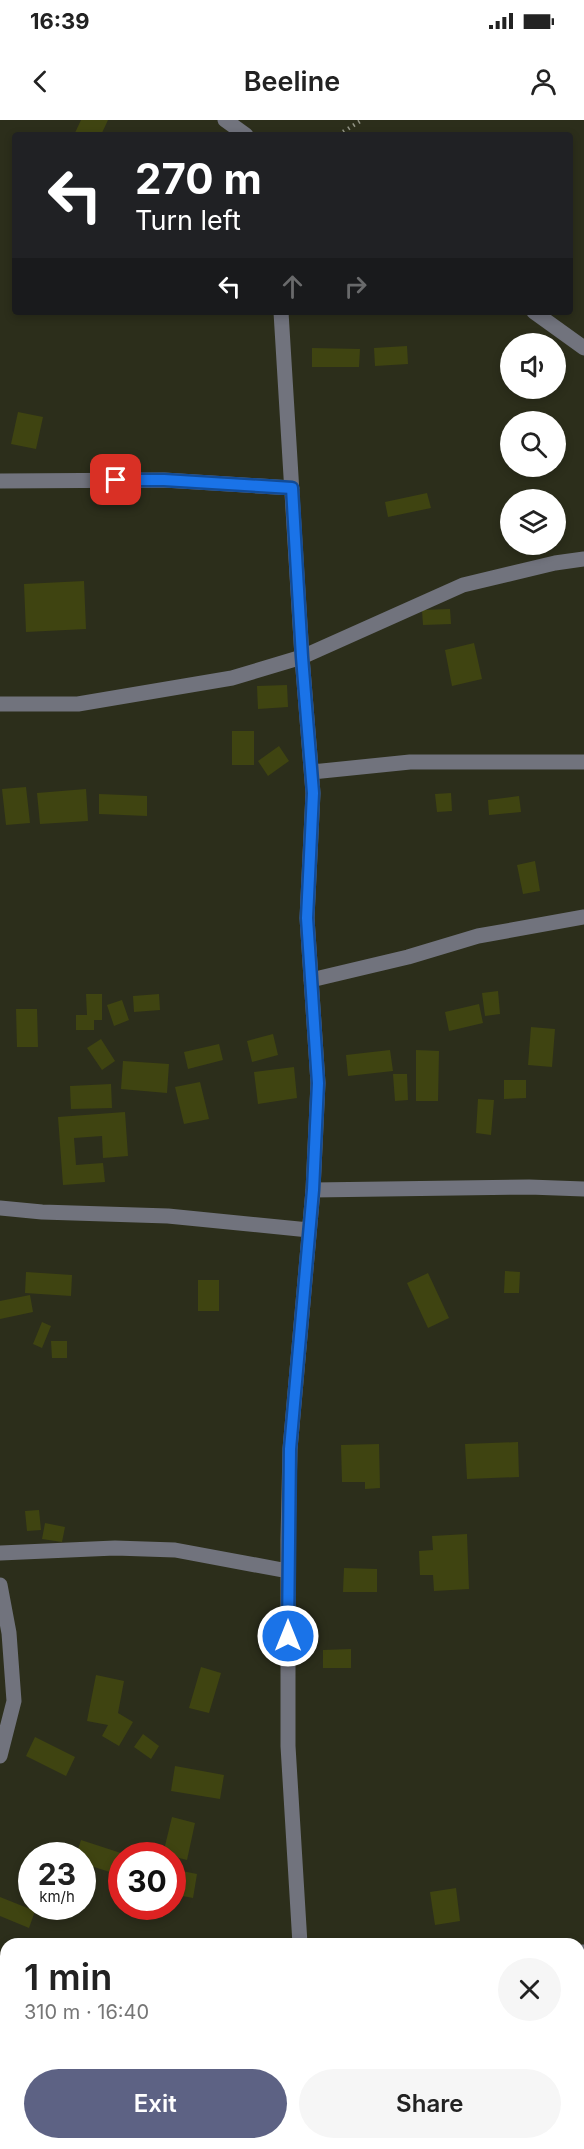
<!DOCTYPE html>
<html lang="en">
<head>
<meta charset="utf-8">
<style>
  body { margin:0; font-family:Inter,sans-serif; background:#f6f6f6; color:#222; height:100vh; display:flex; flex-direction:column; font-size:22px; white-space:nowrap }
  * { box-sizing:border-box; margin:0 }
  p { font-size:20px; color:#767676 }
  .icon { flex:none; width:33px; height:33px; fill:none; stroke:currentColor; stroke-width:2; stroke-linecap:round; stroke-linejoin:round }
  .map { position:relative; flex:1; overflow:hidden }
  .sheet { position:absolute; left:0px; top:1818px; width:585px; height:212px; display:flex; flex-direction:column; background:#fff; border-radius:18px 18px 0 0; box-shadow:0 3px 9px #0003 }
  .sheet>* { flex:none }
  .banner { position:absolute; left:12px; top:12px; width:561px; height:183px; border-radius:6px; box-shadow:0 3px 9px #0003; background:#202124; color:#fff; overflow:hidden }
  .buttons { position:absolute; left:500px; top:213px; display:grid; gap:12px }
  .buttons a { display:grid; place-items:center; width:66px; height:66px; border-radius:50%; background:#fff; box-shadow:0 3px 9px #0003; font-size:30px }
  .speed { position:absolute; left:18px; top:1722px; display:flex; gap:12px; font-size:30px; font-weight:700; text-align:center }
  .speed>* { display:grid; place-content:center; width:78px; height:78px; border-radius:50%; background:#fff; box-shadow:0 3px 9px #0003; line-height:1 }
  .speed small { font-size:15px; font-weight:400 }
  .speed .limit { border:9px solid #d22; background:#fff; color:#111 }
  .pin { position:absolute; display:grid; place-items:center; width:51px; height:51px; color:#fff; margin:-26px; border-radius:12px; box-shadow:0 3px 9px #0006 }
  .me { position:absolute; width:66px; margin:-33px; rotate:0deg; stroke-linejoin:round; filter:drop-shadow(0 0 4px #0008) }
  .turn { display:flex; align-items:center; gap:21px; height:126px; padding:0 24px; font-size:27px }
  .turn .icon { width:78px; height:78px; stroke-width:2.5 }
  .turn b { display:block; font-size:42px; line-height:51px }
  .lanes { display:flex; align-items:center; height:57px; padding:0 24px; background:#0003; justify-content:center; gap:30px; direction:ltr }
  .lanes .off { opacity:.35 }
  .round { display:grid; place-items:center; flex:none; width:63px; height:63px; border-radius:32px; background:#f6f6f6 }
  .head { display:flex; align-items:center; justify-content:space-between; height:102px; padding:0 24px }
  h1 { font-size:36px; font-weight:600; line-height:45px }
  .cta { display:flex; gap:12px; margin-top:auto; padding:12px 24px }
  .cta a { flex:1; height:69px; border-radius:36px; background:#5d6284; color:#fff; font-size:24px; font-weight:600; line-height:69px; text-align:center }
  .cta a+a { background:#f6f6f6; color:#222 }
  .status { display:flex; justify-content:space-between; align-items:center; height:42px; padding:0 30px; background:#fff; direction:ltr }
  .status svg { height:16px; fill:currentColor }
  header { display:flex; justify-content:space-between; align-items:center; height:78px; padding:0 24px; background:#fff; font-size:27px; font-weight:600 }
  .map>svg:first-child { display:block }
  .building { fill:#3f4411 }
  .lines { fill:none; stroke-linecap:round; stroke-linejoin:round }
  .path { stroke:#939586; stroke-width:4; stroke-dasharray:1.5 4.5; stroke-linecap:butt }
  .street { stroke:#71737d; stroke-width:15 }
  .secondary { stroke:#989bab; stroke-width:15 }
  .route-casing { stroke:#114b97; stroke-width:15 }
  .route { stroke:#1a73e8; stroke-width:10 }
</style>
</head>
<body>
<div class="status"><b>16:39</b><svg viewBox="0 0 49 12"><path d="M0 12V9h3v3zM5 12V6h3v6zM10 12V3h3v9zM15 12V0h3v12zM26 1h20v11H26zM47 4h2v5h-2z"/></svg></div>
<header><svg class="icon" aria-label="back" viewBox="0 0 24 24"><path d="M15 5l-7 7 7 7"/></svg>Beeline<svg class="icon" aria-label="person" viewBox="0 0 24 24"><circle cx="12" cy="8" r="4"/><path d="M4 21q1-7 8-7t8 7"/></svg></header>
<div class="map">
<svg width="584" height="2029" viewBox="0 0 584 2029">
  <rect width="100%" height="100%" fill="#2c2e1b"/>
  <!-- building -->
  <path class="building" d="M81,0H108L101,15H74Z
    M407,226L408,244L375,246L374,228Z
    M312,228L360,229L359,247H312Z
    M18,292L43,297L36,329L11,324Z
    M427,373L431,388L388,397L385,382Z
    M84,461L86,509L26,512L24,464Z
    M450,489L451,504L423,505L422,490Z
    M474,523L482,559L452,566L445,530Z
    M287,565L288,587L258,589L257,566Z
    M232,611H254V645H232Z
    M279,626L289,641L268,656L258,641Z
    M26,667L30,703L6,705L2,669Z
    M86,669L88,701L40,704L37,673Z
    M451,673L452,691L437,692L435,674Z
    M99,674L147,676V696L99,694Z
    M519,676L521,692L489,695L488,680Z
    M535,741L540,771L523,774L517,745Z
    M498,871L500,894L485,896L482,873Z
    M86,874H102V900H94V910H76V895H87Z
    M159,874L160,890L134,892L133,876Z
    M122,880L129,900L114,906L107,885Z
    M479,884L483,903L449,911L445,892Z
    M16,889H37L38,927H17Z
    M531,907L555,909L552,947L528,945Z
    M273,914L278,935L252,942L247,921Z
    M101,919L115,941L102,950L87,928Z
    M219,924L223,940L188,949L184,932Z
    M390,930L393,951L348,956L346,935Z
    M416,930L439,931L438,981H416Z
    M123,941L169,944L167,973L121,969Z
    M294,947L297,978L258,984L254,952Z
    M393,954H407L408,980L395,981Z
    M504,960H526V978L504,979Z
    M200,962L209,999L184,1004L175,967Z
    M111,964L112,988L71,989L70,966Z
    M478,979L494,980L491,1015L476,1013Z
    M125,992L128,1036L103,1038L102,1016L74,1018L76,1045L103,1043L105,1062L63,1065L58,997Z
    M505,1151L520,1152L519,1173H504Z
    M26,1152L72,1155L71,1176L25,1173Z
    M428,1153L449,1198L428,1208L407,1163Z
    M198,1160H219V1191H198Z
    M30,1175L33,1192L0,1199V1181Z
    M42,1202L51,1206L42,1228L33,1224Z
    M51,1221H67V1238H52Z
    M518,1322L519,1357L467,1359L465,1324Z
    M379,1324L380,1368L365,1369V1362H342L341,1325Z
    M39,1390L41,1410L27,1411L25,1391Z
    M45,1403L65,1407L62,1422L42,1419Z
    M467,1414L469,1469L434,1471L433,1455H420L419,1431L433,1430L432,1416Z
    M344,1448L377,1449V1472H343Z
    M351,1529V1548H323V1530Z
    M201,1547L221,1553L209,1593L189,1588Z
    M96,1555L124,1561L118,1593L133,1602L119,1626L102,1616L108,1605L87,1601Z
    M143,1614L159,1626L151,1639L134,1627Z
    M35,1617L75,1637L66,1656L26,1636Z
    M175,1646L224,1655L220,1679L171,1671Z
    M172,1697L195,1703L187,1740L163,1734Z
    M81,1720L127,1735L122,1736V1756L82,1743V1736H76Z
    M172,1749L197,1754L193,1778L172,1774Z
    M456,1768L460,1801L435,1805L430,1772Z
    M0,1777L35,1791L29,1808L0,1796Z"/>
  <g class="lines">
    <!-- path -->
    <path class="path" d="M338,15L362,0"/>
    <!-- street -->
    <path class="street" d="M225,0L246,15
      M281,192L302,537L313,673L307,798L318,963L313,1070L290,1329L288,1420V1626L300,1824
      M534,192L584,228
      M0,361L164,360L292,368
      M0,584H78L232,558L302,537L463,465L555,443L584,439
      M312,652L410,642H584
      M311,860L408,837L478,816L584,797
      M313,1070L529,1067L584,1069
      M0,1088L42,1092L168,1096L309,1110
      M0,1433L115,1428L175,1430L288,1451
      M0,1465L9,1513L14,1581L0,1636
      M579,1832H584
      M280,2029L281,2024"/>
    <!-- secondary -->
    <path class="secondary" d="M0,1941L6,1946
      M112,2024L119,2029"/>
  </g>
  <g class="lines">
    <defs>
      <path id="route" d="M116,360H164L292,368L302,537L313,673L307,798L318,963L313,1070L290,1329L288,1516"/>
    </defs>
    <!-- route casing -->
    <use href="#route" class="route-casing"/>
    <!-- route -->
    <use href="#route" class="route"/>
  </g>
</svg>
<div class="buttons">
<a><svg class="icon" aria-label="sound" viewBox="0 0 24 24"><path d="M4 9h4l5-4v14l-5-4H4zM17 9q2 3 0 6"/></svg></a>
<a><svg class="icon" aria-label="search" viewBox="0 0 24 24"><circle cx="10" cy="10" r="6"/><path d="M15 15l6 6"/></svg></a>
<a><svg class="icon" aria-label="layers" viewBox="0 0 24 24"><path d="M12 4l9 5-9 5-9-5zM3 14l9 5 9-5"/></svg></a>
</div>
<div class="speed"><div>23<small>km/h</small></div><div class="limit">30</div></div>
<div class="pin" style="left:116px;top:360px;background:#d93025"><svg class="icon" aria-label="arrive" viewBox="0 0 24 24"><path d="M6 21V4h12l-3 4 3 4H6"/></svg></div>
<svg class="me" style="left:288px;top:1516px" viewBox="-20 -20 40 40"><circle r="17" fill="#1a73e8" stroke="#fff" stroke-width="3"/><path d="M0-11L8 9 0 5-8 9z" fill="#fff"/></svg>
<div class="banner">
<div class="turn"><svg class="icon" aria-label="left" viewBox="0 0 24 24"><path d="M17 20v-9H6M10 6l-5 5 5 5"/></svg><div><b>270 m</b>Turn left</div></div>
<div class="lanes"><svg class="icon" aria-label="left" viewBox="0 0 24 24"><path d="M17 20v-9H6M10 6l-5 5 5 5"/></svg><svg class="icon off" aria-label="ahead" viewBox="0 0 24 24"><path d="M12 20V5M6 11l6-6 6 6"/></svg><svg class="icon off" aria-label="right" viewBox="0 0 24 24"><path d="M7 20v-9h11M14 6l5 5-5 5"/></svg></div>
</div>
<section class="sheet">
<div class="head"><div><h1>1 min</h1><p>310 m · 16:40</p></div><a class="round"><svg class="icon" aria-label="close" viewBox="0 0 24 24"><path d="M6 6l12 12M18 6L6 18"/></svg></a></div>
<div class="cta"><a>Exit</a><a>Share</a></div>
</section>
</div>
</body>
</html>
